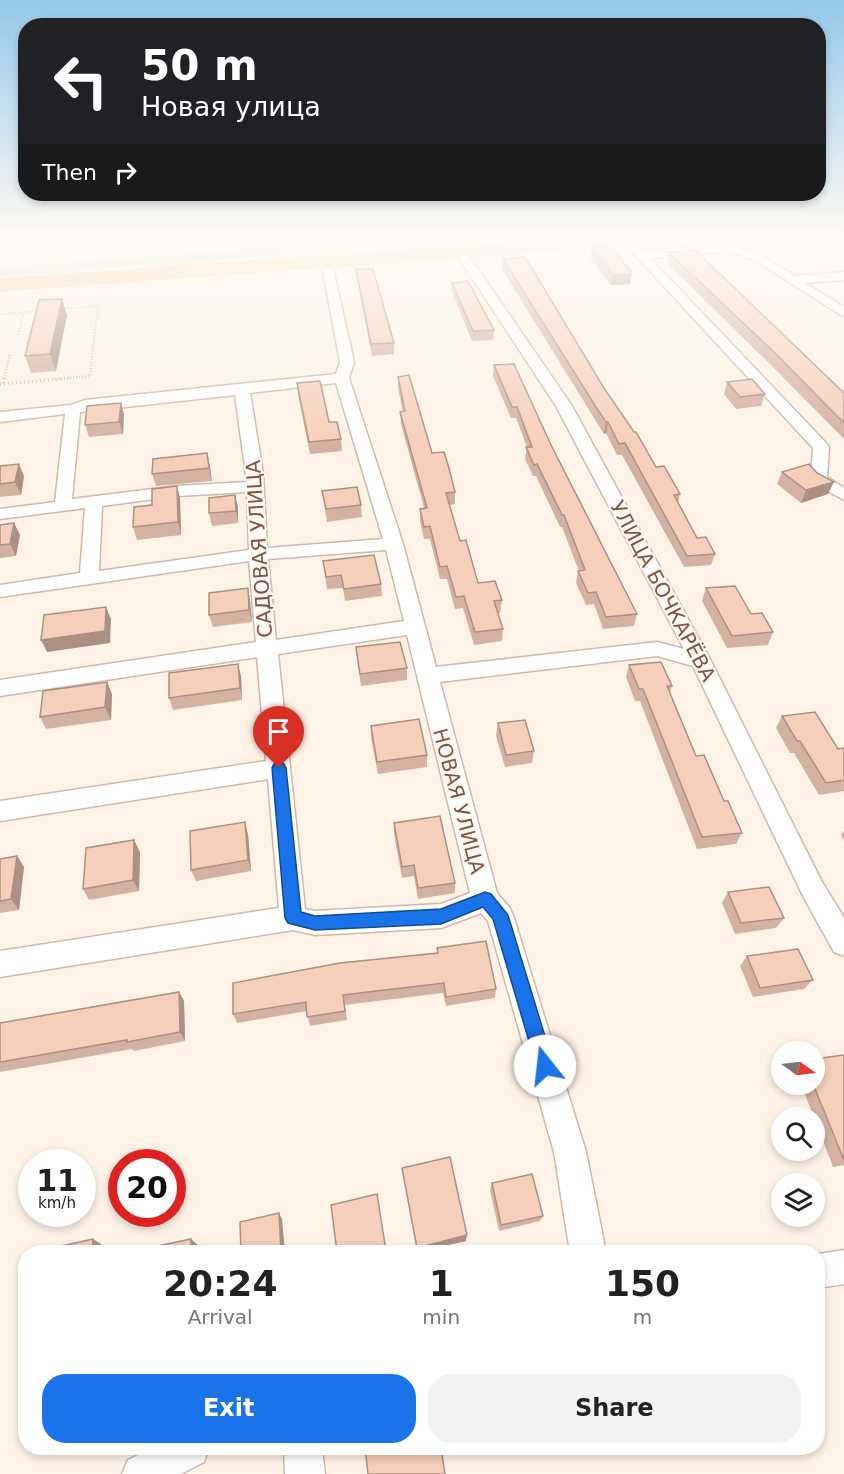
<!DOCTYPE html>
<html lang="en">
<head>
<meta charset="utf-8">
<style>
  body { margin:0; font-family:"DejaVu Sans",sans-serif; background:#f2f2f2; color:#222; height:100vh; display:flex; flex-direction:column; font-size:22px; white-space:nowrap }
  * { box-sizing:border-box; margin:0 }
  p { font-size:20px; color:#767676 }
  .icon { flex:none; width:33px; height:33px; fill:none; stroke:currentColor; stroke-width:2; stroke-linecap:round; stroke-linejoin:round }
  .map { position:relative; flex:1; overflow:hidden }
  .drawer { position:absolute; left:18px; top:1245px; width:807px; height:210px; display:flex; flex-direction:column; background:#fff; border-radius:24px; box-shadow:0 3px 9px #0003 }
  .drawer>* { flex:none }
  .hud { position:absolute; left:18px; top:18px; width:808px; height:183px; border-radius:24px; box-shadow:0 3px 9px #0003; background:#202124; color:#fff; overflow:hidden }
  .needle { width:39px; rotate:104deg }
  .controls { position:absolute; left:771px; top:1041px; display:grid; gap:12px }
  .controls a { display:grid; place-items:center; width:54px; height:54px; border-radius:50%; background:#fff; box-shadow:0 3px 9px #0003; font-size:30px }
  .speed { position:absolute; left:18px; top:1149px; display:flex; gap:12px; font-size:30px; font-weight:700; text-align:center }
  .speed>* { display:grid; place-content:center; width:78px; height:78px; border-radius:50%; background:#fff; box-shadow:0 3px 9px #0003; line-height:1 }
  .speed small { font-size:15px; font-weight:400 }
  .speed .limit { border:9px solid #d22; background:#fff; color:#111 }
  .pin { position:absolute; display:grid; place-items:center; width:51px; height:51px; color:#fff; margin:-62px -26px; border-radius:50% 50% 50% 0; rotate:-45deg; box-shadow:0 0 6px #0007 }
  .pin .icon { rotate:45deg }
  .me { position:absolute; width:66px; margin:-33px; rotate:344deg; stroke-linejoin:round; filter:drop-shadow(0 0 4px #0008) }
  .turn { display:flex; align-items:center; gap:21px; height:126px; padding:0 24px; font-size:27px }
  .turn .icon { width:78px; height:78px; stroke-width:2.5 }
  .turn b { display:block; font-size:42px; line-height:51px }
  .then { display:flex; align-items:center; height:57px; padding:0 24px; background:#0003; gap:12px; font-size:22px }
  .eta { display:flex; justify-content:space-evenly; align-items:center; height:102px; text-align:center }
  .eta b { font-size:36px; font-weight:800; line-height:42px }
  .primary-button { display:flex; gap:12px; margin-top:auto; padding:12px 24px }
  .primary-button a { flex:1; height:69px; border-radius:24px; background:#1a73e8; color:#fff; font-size:24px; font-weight:800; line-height:69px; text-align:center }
  .primary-button a+a { background:#f2f2f2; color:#222 }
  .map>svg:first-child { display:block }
  .green { fill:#d6edc2 }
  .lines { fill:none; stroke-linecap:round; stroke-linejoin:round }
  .minor-casing { stroke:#d1b9aa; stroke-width:3 }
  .major-casing { stroke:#dcd3cf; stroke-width:3 }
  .path-far1 { stroke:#dbb29d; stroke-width:2; stroke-dasharray:1 2; stroke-linecap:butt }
  .path { stroke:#dbb29d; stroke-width:3; stroke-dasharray:1 3; stroke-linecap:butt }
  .minor { fill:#fff; fill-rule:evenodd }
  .major { fill:#ffd49c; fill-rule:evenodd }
  .wall { fill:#d4b2a1 }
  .shaded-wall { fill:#ac9183 }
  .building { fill:#f6cfbb; stroke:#ac9183; stroke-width:1.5 }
  .route { fill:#1a73e8; stroke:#114b97; stroke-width:1.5 }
  .labels { text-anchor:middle; stroke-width:4.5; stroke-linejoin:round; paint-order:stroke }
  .street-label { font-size:20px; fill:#7a5748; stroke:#fff7ee }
</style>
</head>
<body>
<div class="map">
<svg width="844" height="1474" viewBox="0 0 844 1474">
  <rect width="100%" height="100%" fill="#fef3e6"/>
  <!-- green -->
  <path class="green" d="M407,237H523L0,276V268Z"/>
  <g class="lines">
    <defs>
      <path id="minor" d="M623,238H631L644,251L730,244L764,257L795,276L844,272V280L805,283L844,307V317L756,261L729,251L650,258L827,444L829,447L827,477L844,488V500L813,483L811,479L813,448L623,242Z
        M461,249L465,250L572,406L711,661L821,880L844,918V956L834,952L803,896L693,666L657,656L440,682L497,893L509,907L513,915L586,1152L604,1242V1252H570L554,1152L488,921L481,913L441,928L315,935L293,930L0,977V951L279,908L268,779L0,821V801L266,761L257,657L0,696V680L256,642L249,561L0,597V585L80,573L85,508L0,519V509L55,502L65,414L0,422V412L71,405L85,400L336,374L340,362L321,261L323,259H331L354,362L349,378L403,544L436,667L657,642L684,649L556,406L455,252ZM336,383L383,539L267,548L263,473L250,393ZM235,395L247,482L177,486L72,499L80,412ZM247,492L249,550L99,571L102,506L177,496ZM386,550L404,621L276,640L268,559ZM407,635L470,893L441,904L315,911L305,909L278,654Z
        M844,1250V1284L818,1288V1254Z
        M152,1448H209L204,1462L181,1474H122L128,1460Z
        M284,1448H322L325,1474H285Z"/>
      <path id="major" d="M606,237H677L670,241L0,290V280Z"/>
    </defs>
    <!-- minor casing -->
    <use href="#minor" class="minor-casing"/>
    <!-- major casing -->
    <use href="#major" class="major-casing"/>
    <!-- path-far1 -->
    <path class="path-far1" d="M0,314L41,311
      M18,335L24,312
      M4,379L10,354
      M55,379L90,376L98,306L61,309"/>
    <!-- path -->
    <path class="path" d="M3,383L4,378
      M0,384L72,378"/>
    <!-- minor -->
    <use href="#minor" class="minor"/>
    <!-- major -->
    <use href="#major" class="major"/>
  </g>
  <!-- wall -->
  <path class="wall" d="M592,248L630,284L611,285L590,258Z
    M668,252L844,393V439L771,365L666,262Z
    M503,259L604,388L656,467L680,494L678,502L697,538L715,554L711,565L684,567L622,455H617L606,433L604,434L594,418L502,269Z
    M356,269L394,343V354L372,356L357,280Z
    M452,283L494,330L493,340L472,341L452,292Z
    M67,315L56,371L31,373L25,356Z
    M494,365L551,445L637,614L634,626L603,629L594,604L586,605L576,583L578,571H579L562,527H560L536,476H533L525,459L527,447L516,418H511L493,376Z
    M398,377L432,453L455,492V504L450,505L460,541L478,583L502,600L500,613H498L503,629L502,641L474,645L463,608L455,609L447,579H440L430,539H424L420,521V509L424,508L401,424L400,412H403L398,389Z
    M727,382L765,394L761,406L736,409L724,394Z
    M297,383L329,422L341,439L342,451L310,454L298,395Z
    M124,414L123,434L89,437L85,425Z
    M207,453L212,481L156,486L152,474Z
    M0,466L24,476L21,495L0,497Z
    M782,472L817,473L828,494L801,503L777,484Z
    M177,486L180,498L181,535L137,540L133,527Z
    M322,491L361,505L362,517L327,522Z
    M238,507V523L212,526L209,513Z
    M14,523L20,535L16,556L0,558V525Z
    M323,561L381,584L382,596L345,601L343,588L327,589Z
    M706,588L751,614L773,632L768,645L727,648L702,601Z
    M250,600L252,622L213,627L209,615Z
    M356,647L407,668V680L361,686L357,659Z
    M629,665L672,686L670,692L696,756L724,801L742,833L736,844L697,849L640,701H635L626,677Z
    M241,676L242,700L173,710L169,698Z
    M112,694L111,720L46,729L40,717Z
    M782,716L838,749H844V791L819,795L794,753H790L776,728Z
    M498,723L534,751L532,763L505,767L496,736Z
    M371,726L427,755V767L378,774L371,738Z
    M394,823L455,883V893L418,899L414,876L402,878L394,834Z
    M844,831V841L841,835Z
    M248,834L251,871L196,881L191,870Z
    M140,852L139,891L89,900L83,889Z
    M17,856L24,867L19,910L0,913V859Z
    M728,892L784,918L776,928L735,934L722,903Z
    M437,948L496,989L495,998L446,1006L443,993L345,1005L347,1020L310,1026L307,1011L237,1023L233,1014L437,953Z
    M747,956L813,980L804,989L753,997L740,966Z
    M179,992L184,1001L185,1041L134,1051L132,1049L0,1072V1023Z
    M844,1055V1165L833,1167L801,1084H814Z
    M402,1168L466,1241L417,1252Z
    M492,1183L543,1216L540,1221L499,1231L490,1190Z"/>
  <!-- shaded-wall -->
  <path class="shaded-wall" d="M632,273L630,284L611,285L613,275Z
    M62,299L67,315L56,371L50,354Z
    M121,403L124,414L123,434L119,422Z
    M606,422H608L606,433L604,434Z
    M207,453L210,466L212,481L209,468Z
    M19,464L24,476L21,495L15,482Z
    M834,482L828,494L801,503L806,490Z
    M177,486L180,498L181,535L178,522Z
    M235,495L238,507V523L236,511Z
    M14,523L20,535L16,556L10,544Z
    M248,588L250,600L252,622L249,610Z
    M106,607L111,619L110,643L47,652L41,640Z
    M238,664L241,676L242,700L240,688Z
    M107,682L112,694L111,720L105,707Z
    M245,822L248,834L251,871L248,860Z
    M134,840L140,852L139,891L133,880Z
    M17,856L24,867L19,910L11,899Z
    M179,992L184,1001L185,1041L180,1032Z
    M279,1213L282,1219L285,1252H281Z
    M467,1235L466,1241L417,1252V1248Z
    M93,1239L101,1244V1252H92Z
    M191,1239L197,1244V1252H191Z"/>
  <!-- building -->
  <path class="building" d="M610,246L632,273L613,275L592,248Z
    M695,250L844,393V423L775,353L668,252Z
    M525,257L604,388L634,432H636L656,467L664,466L680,494L674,495L697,538L706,537L715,554L687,556L625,443L619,444L608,422H606L596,407L503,259Z
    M356,269H373L394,343L371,344Z
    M468,281L494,330L473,331L452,283Z
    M62,299L50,354L25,356L39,300Z
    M514,364L551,445L637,614L606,617L596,592L588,593L578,571L585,570L564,515H562L537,464L534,465L526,447H532L517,407H512L494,365Z
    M409,375L432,453L444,452L449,468L455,492L446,493L460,541L466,540L478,583L495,581L502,600L494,601L503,629L475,632L464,596L456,597L447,566L440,567L430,526L424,527L420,509L427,508L400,412L405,411L398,377Z
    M752,379L765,394L740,397L727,382Z
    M320,381L329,422H337L341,439L309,442L297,383Z
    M121,403L119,422L85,425L87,406Z
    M207,453L209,468L152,474L153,459Z
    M19,464L15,482L0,484V466Z
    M809,464L817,473L834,482L806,490L782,472Z
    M177,486L178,522L133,527L134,507L152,505V489Z
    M357,487L361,505L326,509L322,491Z
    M235,495L236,511L209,513V498Z
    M14,523L10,544L0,545V525Z
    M374,555L381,584L344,589L341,575L326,577L323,561Z
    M735,586L751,614L762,613L773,632L732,636L706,588Z
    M248,588L249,610L209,615V593Z
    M106,607L105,631L41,640L44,615Z
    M400,642L407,668L360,674L356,647Z
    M661,662L672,686H667L696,756L704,755L724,801H728L742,833L702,837L643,689H639L629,665Z
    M238,664L240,688L169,698V673Z
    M107,682L105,707L40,717L43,691Z
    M815,712L838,749L843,748L844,749V780L826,783L800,741H797L782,716Z
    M419,719L427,755L377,762L371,726Z
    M525,720L534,751L506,755L498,723Z
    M440,816L455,883L418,888L414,865L402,867L394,823Z
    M245,822L248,860L191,870L190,831Z
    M134,840L133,880L83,889L86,848Z
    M17,856L11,899L0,901V859Z
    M769,887L784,918L741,923L728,892Z
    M486,941L496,989L446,997L444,983L343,995L345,1011L307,1017L306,1002L233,1014V983L340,963L438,953L437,948Z
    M798,949L813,980L760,988L747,956Z
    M179,992L180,1032L127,1042V1040L0,1062V1023Z
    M844,1055V1160L813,1084H814V1059Z
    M450,1157L467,1235L417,1248L402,1168Z
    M532,1174L543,1216L501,1225L492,1183Z
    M377,1194L386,1251L381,1252H337L331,1205Z
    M279,1213L281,1252H241L240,1222Z
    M93,1239L92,1252H47L48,1249Z
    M191,1239V1252H129Z
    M365,1448H441L445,1474H368Z"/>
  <!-- sky -->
  <linearGradient id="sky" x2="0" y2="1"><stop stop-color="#95c8e9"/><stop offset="0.53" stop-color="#fffaf4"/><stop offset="1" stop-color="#fffaf4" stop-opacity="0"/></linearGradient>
  <rect width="844" height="444" fill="url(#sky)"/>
  <!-- route -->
  <path class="route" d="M279,762L284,764L286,768L301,912L315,916L441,909L485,892L491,894L508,915L554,1066L551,1072L545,1075L538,1072L493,919L483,907L441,924L315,930L288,923L285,918L272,768L274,764Z"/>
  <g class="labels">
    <!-- street labels -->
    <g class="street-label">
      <text transform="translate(259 549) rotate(-94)" y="7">САДОВАЯ УЛИЦА</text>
      <text transform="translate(663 591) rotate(62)" y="7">УЛИЦА БОЧКАРЁВА</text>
      <text transform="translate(459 801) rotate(75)" y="7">НОВАЯ УЛИЦА</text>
    </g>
  </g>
</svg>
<div class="controls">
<a><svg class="needle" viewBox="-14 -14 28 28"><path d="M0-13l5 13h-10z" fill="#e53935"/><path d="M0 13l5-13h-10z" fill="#767676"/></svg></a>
<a><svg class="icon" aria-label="search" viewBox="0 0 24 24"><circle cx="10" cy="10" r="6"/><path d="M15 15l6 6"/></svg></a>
<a><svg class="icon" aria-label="layers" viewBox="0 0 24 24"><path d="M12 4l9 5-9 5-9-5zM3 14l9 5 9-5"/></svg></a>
</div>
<div class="speed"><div>11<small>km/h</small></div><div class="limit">20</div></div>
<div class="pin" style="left:279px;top:768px;background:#d93025"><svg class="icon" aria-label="arrive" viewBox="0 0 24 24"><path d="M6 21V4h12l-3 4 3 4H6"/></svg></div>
<svg class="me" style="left:545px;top:1066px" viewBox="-20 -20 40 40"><circle r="19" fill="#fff"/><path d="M0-13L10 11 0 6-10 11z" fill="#1a73e8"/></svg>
<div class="hud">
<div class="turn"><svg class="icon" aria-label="left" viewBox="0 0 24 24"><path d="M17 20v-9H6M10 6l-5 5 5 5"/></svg><div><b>50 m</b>Новая улица</div></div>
<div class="then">Then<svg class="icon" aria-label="right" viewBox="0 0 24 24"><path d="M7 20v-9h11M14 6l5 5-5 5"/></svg></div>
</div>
<section class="drawer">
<div class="eta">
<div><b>20:24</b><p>Arrival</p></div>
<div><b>1</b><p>min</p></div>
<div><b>150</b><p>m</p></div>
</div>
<div class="primary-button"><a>Exit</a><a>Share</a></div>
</section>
</div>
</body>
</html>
